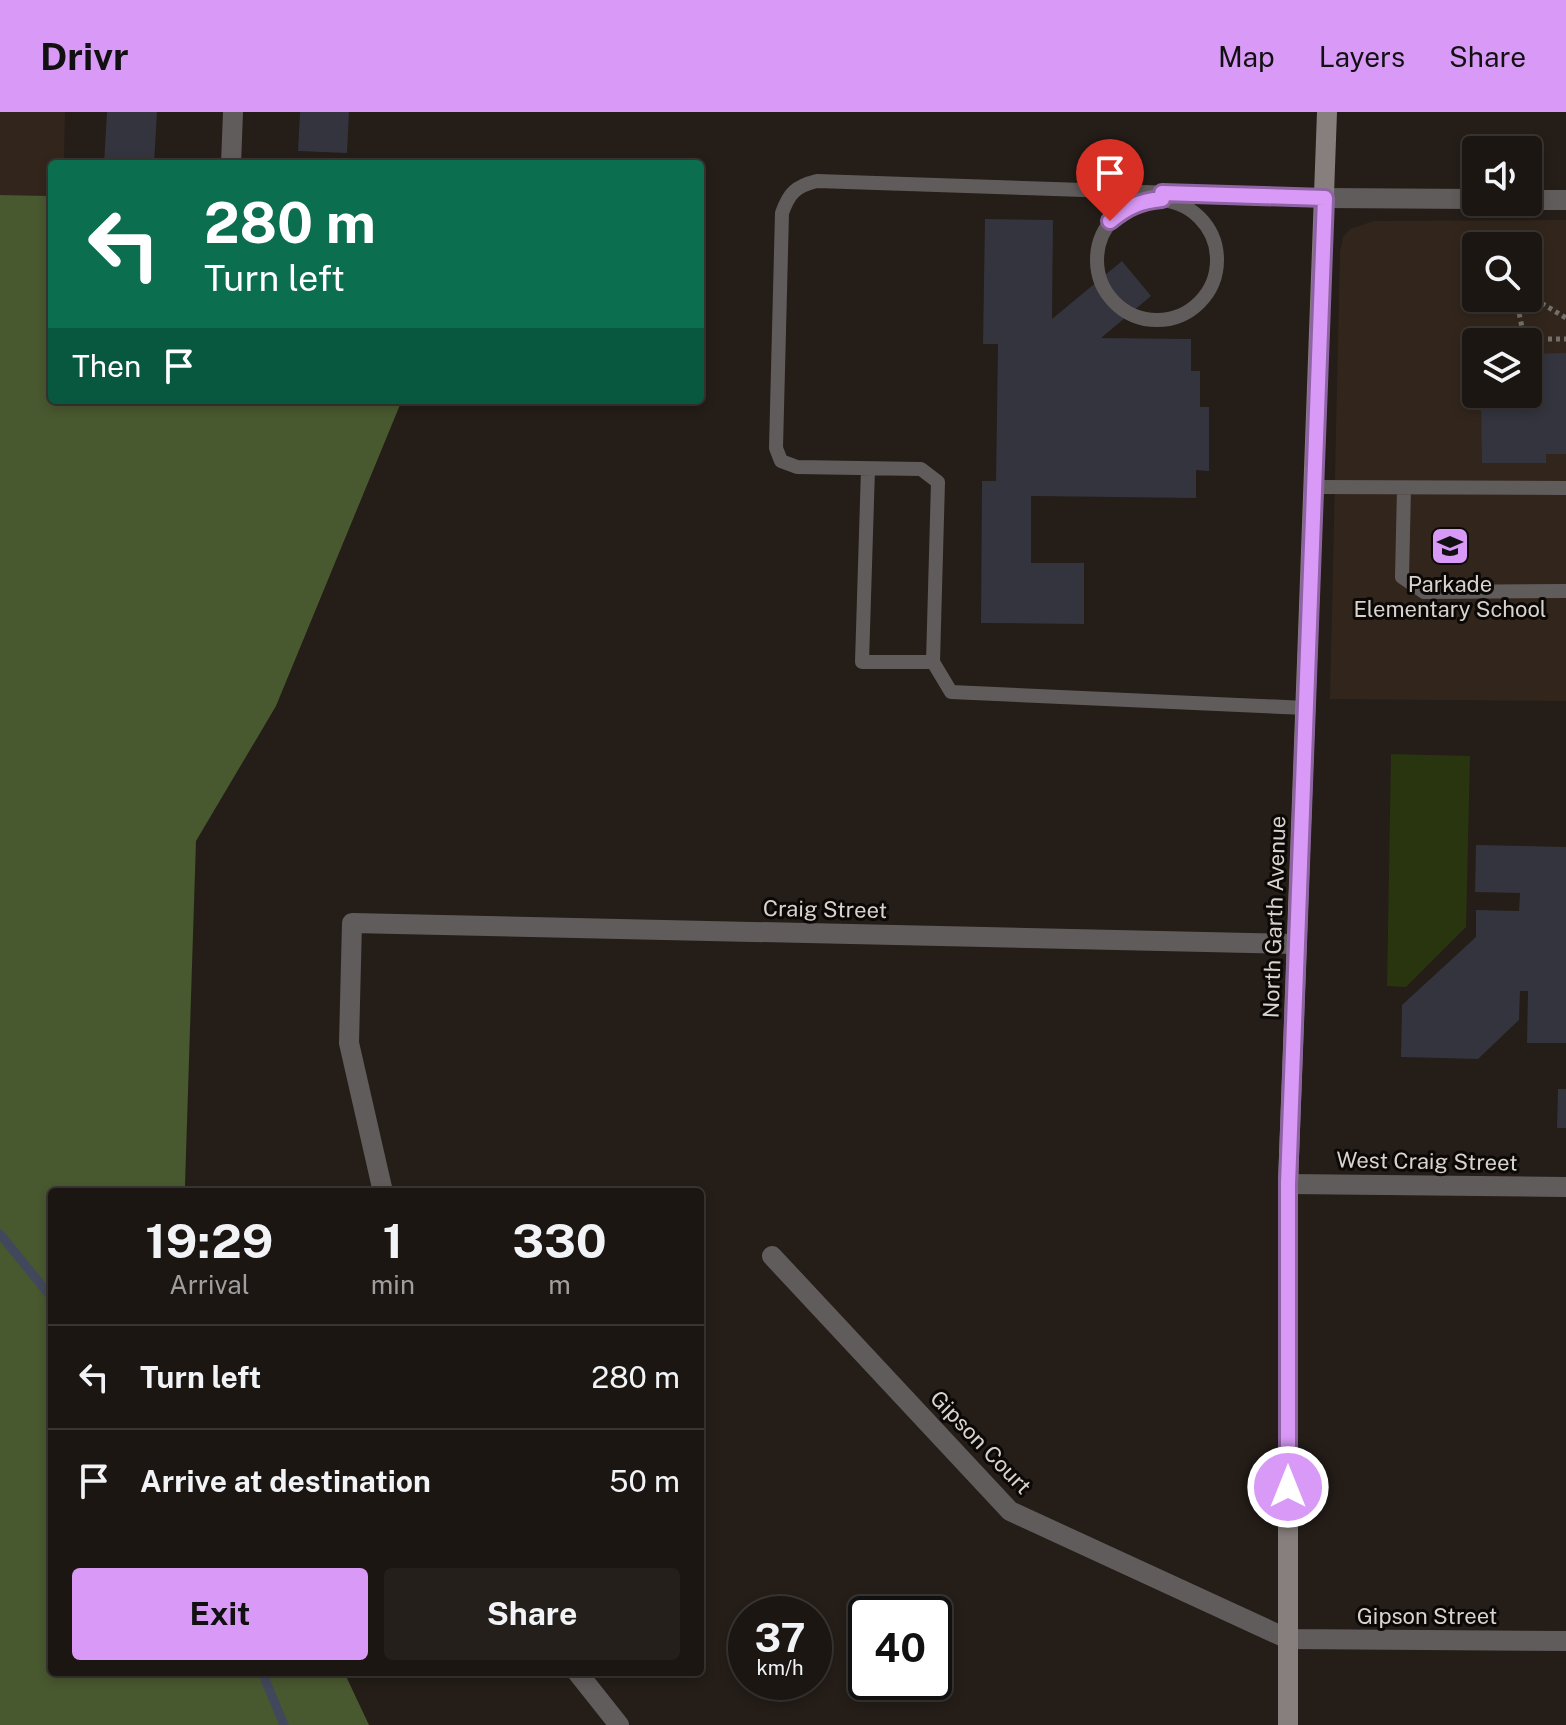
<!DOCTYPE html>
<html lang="en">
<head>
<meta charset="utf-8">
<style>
  body { margin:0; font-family:"Public Sans",sans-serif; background:#241f1b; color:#f1f3f6; height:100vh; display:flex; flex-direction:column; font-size:30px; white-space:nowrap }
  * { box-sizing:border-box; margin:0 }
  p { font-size:26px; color:#a09f9f }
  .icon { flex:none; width:44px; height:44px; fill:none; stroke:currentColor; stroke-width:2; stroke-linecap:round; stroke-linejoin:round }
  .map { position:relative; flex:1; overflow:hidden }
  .drawer { position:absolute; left:48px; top:1076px; width:656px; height:488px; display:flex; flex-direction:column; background:#1b1612; border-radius:8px; box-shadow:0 4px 12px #0003,0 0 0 2px #393532 }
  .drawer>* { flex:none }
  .banner { position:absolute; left:48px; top:48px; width:656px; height:244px; border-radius:8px; box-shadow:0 4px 12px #0003,0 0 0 2px #393532; background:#0b6e4f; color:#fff; overflow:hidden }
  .fabs { position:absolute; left:1462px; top:24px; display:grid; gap:16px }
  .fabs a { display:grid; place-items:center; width:80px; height:80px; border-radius:8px; background:#1b1612; box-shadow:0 4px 12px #0003,0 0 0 2px #393532; font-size:40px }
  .speed { position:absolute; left:728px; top:1484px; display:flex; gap:16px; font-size:40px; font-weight:700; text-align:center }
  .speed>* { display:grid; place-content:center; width:104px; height:104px; border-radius:50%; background:#1b1612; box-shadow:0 4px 12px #0003,0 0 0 2px #393532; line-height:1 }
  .speed small { font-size:20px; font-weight:400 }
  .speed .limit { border:4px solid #111; border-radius:12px; background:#fff; color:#111 }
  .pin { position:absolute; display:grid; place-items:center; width:68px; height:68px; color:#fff; margin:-82px -34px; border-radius:50% 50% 50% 0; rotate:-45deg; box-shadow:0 0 8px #0007 }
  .pin .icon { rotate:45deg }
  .me { position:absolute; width:88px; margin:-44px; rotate:0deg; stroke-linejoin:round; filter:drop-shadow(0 0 6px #0008) }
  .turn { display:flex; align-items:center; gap:28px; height:168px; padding:0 24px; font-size:36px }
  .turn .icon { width:104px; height:104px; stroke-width:2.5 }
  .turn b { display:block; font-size:56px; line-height:68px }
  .then { display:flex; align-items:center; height:76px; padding:0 24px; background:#0003; gap:16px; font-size:30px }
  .eta { display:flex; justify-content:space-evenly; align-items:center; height:136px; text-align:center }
  .eta b { font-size:48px; font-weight:700; line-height:56px }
  .cta { display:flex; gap:16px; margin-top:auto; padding:16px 24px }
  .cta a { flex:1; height:92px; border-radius:8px; background:#d99af7; color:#111; font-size:32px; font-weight:700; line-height:92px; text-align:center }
  .cta a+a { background:#241f1b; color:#f1f3f6 }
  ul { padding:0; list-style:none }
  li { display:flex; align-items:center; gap:24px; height:104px; padding:0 24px; border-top:2px solid #393532 }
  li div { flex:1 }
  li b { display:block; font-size:30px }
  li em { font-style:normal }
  header { display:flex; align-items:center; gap:48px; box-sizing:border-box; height:112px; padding:0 40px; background:#d99af7; color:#111 }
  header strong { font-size:38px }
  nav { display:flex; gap:44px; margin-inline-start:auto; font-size:28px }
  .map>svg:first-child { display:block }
  .built { fill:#32261c; fill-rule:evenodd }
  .green { fill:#28350f }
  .forest { fill:#48582f }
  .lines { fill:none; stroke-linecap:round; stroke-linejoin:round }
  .stream { stroke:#42485c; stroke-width:9 }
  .building { fill:#33343d }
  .path { stroke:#756f6a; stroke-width:5; stroke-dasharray:4 4; stroke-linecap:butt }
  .lane { stroke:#615c5c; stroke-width:14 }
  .street { stroke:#615c5c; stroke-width:20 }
  .secondary { stroke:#877f7e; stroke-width:20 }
  .route-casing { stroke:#8d64a1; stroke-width:20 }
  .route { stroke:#d99af7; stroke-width:14 }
  .labels { text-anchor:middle; stroke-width:6; stroke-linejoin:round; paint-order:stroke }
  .poi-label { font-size:22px; fill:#d8d3cf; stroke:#0b0806 }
  .street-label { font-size:22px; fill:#d8d3cf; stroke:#0b0806 }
</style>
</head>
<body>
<header>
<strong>Drivr</strong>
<nav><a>Map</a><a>Layers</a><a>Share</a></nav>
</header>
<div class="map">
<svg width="1566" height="1613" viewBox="0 0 1566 1613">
  <rect width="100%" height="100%" fill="#241d18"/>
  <!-- built -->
  <path class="built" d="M0,0H65L64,52H52V84L0,83Z
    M1566,108V589L1330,587L1340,139L1343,125L1350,117L1374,109ZM1476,134H1528V186H1476ZM1476,230H1528V282H1476Z"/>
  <!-- green -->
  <path class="green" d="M1391,642L1470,644L1466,815L1406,875L1387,874Z"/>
  <!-- forest -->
  <path class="forest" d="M0,83L52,84V288H402L276,594L196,729L185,1073L187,1080H52V1560H344L369,1613H0Z"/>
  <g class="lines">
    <!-- stream -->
    <path class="stream" d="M0,1122L52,1186
      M262,1560L284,1613"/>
  </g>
  <!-- building -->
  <path class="building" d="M107,0H157L154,52H104Z
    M300,0H349L347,41L298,39Z
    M985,107L1053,108L1052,207L1122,149L1151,184L1101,226L1191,227V259H1200V295H1209V359L1196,358V386L1031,384V451H1084V512L981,511L982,369H996L998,232H983Z
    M1566,241V342H1546V351H1482L1481,282H1528V242Z
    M1476,733L1566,735V931H1527L1528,879H1520L1519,908L1478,947L1401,945L1402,893L1476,825V798L1519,799L1520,781L1475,780Z
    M1558,977H1566V1016H1557Z"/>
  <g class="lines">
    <!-- path -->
    <path class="path" d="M1528,183L1566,206
      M1516,186L1525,230
      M1524,227H1566"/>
    <!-- lane -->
    <path class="lane" d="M1097 148a60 60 0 1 1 120 0a60 60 0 1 1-120 0Z
      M868,357L862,550H933
      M1315,375L1566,376
      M1404,376L1402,465L1424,480L1566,479
      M1306,596L951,580L933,550L938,370L921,357L797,355L781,349L776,336L782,101C789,81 796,74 817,69L1325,86"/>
    <!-- street -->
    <path class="street" d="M231,52L233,0
      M1325,86L1476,87
      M1528,88H1566
      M1288,1072L1566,1075
      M383,1080L349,931L352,811L1297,832
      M772,1144L1010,1399L1288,1527L1566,1529
      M577,1560L619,1613"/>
    <!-- secondary -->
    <path class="secondary" d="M1288,1613V1072L1327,0"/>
  </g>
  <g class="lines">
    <defs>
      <path id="route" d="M1110,109C1127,95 1140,89 1162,87V81L1325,86L1288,1072V1375"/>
    </defs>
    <!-- route casing -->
    <use href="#route" class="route-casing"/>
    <!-- route -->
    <use href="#route" class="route"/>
  </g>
  <!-- icons -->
  <defs>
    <symbol id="school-square" viewBox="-11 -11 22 22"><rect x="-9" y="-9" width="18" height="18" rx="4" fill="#d99af7" stroke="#0b0806"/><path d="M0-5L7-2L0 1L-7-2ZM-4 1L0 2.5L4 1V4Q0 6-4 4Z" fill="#111"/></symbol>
  </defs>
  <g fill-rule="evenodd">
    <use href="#school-square" x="1428" y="412" width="44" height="44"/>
  </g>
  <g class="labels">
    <!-- poi labels -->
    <g class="poi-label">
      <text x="1450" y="480">Parkade<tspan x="1450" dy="25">Elementary School</tspan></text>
    </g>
    <!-- street labels -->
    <g class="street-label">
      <text transform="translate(825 797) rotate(1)" y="8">Craig Street</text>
      <text transform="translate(1274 805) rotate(-88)" y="8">North Garth Avenue</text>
      <text transform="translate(1427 1049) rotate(1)" y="8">West Craig Street</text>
      <text transform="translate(981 1330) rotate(46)" y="8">Gipson Court</text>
      <text x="1427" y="1512">Gipson Street</text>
    </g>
  </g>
</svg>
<div class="fabs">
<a><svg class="icon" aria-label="sound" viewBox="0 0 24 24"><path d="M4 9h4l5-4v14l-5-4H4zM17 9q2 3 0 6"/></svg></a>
<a><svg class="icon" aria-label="search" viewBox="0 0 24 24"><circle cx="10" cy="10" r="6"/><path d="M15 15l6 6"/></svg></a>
<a><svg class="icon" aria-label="layers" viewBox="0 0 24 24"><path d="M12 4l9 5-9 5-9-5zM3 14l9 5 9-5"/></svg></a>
</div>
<div class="speed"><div>37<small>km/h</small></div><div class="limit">40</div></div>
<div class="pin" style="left:1110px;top:109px;background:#d93025"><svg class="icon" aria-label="arrive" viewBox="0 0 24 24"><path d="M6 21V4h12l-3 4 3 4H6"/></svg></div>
<svg class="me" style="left:1288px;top:1375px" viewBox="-20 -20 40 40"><circle r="17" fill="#d99af7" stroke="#fff" stroke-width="3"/><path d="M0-11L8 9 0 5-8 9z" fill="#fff"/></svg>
<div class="banner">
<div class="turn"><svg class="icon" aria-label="left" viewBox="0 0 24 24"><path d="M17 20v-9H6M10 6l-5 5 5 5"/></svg><div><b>280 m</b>Turn left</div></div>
<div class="then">Then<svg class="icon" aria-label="arrive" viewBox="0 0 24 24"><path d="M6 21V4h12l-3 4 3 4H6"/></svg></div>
</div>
<section class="drawer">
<div class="eta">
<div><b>19:29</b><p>Arrival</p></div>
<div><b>1</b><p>min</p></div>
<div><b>330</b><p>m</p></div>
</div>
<ul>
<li><svg class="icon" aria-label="left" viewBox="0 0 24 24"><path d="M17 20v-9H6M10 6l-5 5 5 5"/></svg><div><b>Turn left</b></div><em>280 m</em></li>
<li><svg class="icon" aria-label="arrive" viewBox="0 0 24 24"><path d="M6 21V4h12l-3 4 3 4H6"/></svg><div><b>Arrive at destination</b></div><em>50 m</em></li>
</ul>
<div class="cta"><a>Exit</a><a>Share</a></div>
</section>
</div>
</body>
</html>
